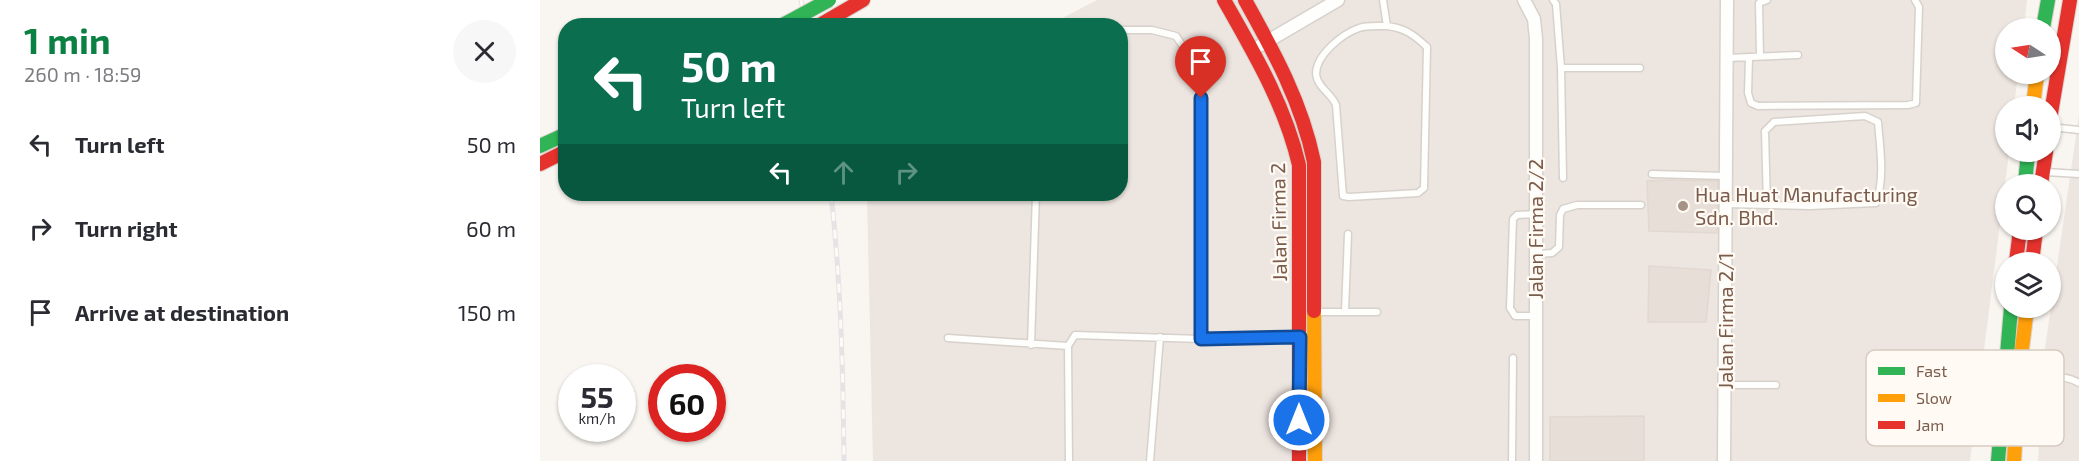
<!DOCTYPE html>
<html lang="en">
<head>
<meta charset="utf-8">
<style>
  body { margin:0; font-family:"Exo 2",sans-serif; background:#f7f7f7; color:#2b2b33; height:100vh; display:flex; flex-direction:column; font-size:22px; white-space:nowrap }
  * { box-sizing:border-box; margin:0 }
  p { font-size:20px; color:#7c7c81 }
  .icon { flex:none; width:33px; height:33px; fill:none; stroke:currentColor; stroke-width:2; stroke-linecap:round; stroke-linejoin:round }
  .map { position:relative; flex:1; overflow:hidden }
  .drawer { display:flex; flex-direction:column; background:#fff; width:540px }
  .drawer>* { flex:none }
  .top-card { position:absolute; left:18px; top:18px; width:570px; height:183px; border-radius:24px; box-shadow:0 2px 4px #0004; background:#0b6e4f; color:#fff; overflow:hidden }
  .needle { width:39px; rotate:282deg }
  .fabs { position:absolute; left:1455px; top:18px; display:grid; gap:12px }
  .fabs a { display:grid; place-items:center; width:66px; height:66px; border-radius:50%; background:#fff; box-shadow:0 2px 4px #0004; font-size:30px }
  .speed { position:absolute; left:18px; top:364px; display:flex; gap:12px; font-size:30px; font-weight:700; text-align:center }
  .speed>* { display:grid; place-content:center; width:78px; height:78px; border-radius:50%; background:#fff; box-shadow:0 2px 4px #0004; line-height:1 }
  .speed small { font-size:15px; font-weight:400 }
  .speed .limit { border:9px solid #d22; background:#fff; color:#111 }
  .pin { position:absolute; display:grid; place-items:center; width:51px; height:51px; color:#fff; margin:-62px -26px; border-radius:50% 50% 50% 0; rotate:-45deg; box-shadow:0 0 6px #0007 }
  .pin .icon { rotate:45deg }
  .me { position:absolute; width:66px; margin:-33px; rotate:0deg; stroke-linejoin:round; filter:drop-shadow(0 0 4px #0008) }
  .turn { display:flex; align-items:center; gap:21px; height:126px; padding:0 24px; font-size:27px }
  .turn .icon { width:78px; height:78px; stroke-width:2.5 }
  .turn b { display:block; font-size:42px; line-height:51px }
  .lanes { display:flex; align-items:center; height:57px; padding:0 24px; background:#0003; justify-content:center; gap:30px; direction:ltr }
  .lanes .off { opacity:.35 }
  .round { display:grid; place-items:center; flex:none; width:63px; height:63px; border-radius:32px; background:#f7f7f7 }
  .overview { display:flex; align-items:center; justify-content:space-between; height:102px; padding:0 24px }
  h1 { font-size:36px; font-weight:700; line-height:45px; color:#0b8043 }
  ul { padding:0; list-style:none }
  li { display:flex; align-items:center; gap:18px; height:84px; padding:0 24px }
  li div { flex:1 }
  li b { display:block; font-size:22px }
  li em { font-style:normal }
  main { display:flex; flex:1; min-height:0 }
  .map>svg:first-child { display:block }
  .industrial { fill:#ede5e0 }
  .building { fill:#e6ded7; stroke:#e2d8d2; stroke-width:1.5 }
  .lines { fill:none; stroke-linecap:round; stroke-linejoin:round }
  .lane-casing { stroke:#d7d1cb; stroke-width:9 }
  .street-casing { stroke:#d7d1cb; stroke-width:15 }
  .fast-casing { stroke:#dad1cc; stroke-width:16 }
  .slow-casing { stroke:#dad1cc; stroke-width:16 }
  .jam-casing { stroke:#dad1cc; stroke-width:16 }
  .lane { stroke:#fefefd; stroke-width:6 }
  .street { stroke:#fefefd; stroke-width:12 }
  .fast { stroke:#30b455; stroke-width:14 }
  .slow { stroke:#ff9f0a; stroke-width:14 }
  .jam { stroke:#e5322d; stroke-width:14 }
  .rail-casing { stroke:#e6e3e7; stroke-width:5 }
  .rail { stroke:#fffaf3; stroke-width:3; stroke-dasharray:9; stroke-linecap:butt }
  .fast-bridge-casing { stroke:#dad1cc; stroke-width:16; stroke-linecap:butt }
  .fast-bridge { stroke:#30b455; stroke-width:14 }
  .route-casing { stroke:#114b97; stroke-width:15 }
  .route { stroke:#1a73e8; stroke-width:10 }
  .poi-dot { fill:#a69286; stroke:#fffaf3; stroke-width:2 }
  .labels { text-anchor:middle; stroke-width:4.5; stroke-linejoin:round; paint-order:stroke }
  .poi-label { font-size:20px; fill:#7a5c4d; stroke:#fffaf3; text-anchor:start }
  .street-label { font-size:20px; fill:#7a5c4d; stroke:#fffaf3 }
  .key { fill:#fffaf3; stroke:#d7cbc1; stroke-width:1.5 }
  .key-label { font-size:16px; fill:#7a5c4d }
</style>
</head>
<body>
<main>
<section class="drawer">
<div class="overview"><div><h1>1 min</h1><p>260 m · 18:59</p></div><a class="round"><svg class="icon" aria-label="close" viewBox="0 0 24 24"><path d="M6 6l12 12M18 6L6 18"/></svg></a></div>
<ul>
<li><svg class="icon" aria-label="left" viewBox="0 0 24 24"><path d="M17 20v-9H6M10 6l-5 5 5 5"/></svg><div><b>Turn left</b></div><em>50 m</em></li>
<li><svg class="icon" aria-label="right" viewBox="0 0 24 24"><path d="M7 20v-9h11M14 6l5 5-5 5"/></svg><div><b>Turn right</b></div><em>60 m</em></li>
<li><svg class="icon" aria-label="arrive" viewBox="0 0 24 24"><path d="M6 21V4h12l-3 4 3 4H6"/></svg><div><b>Arrive at destination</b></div><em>150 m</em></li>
</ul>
</section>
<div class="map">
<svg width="1539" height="461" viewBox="0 0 1539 461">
  <rect width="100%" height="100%" fill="#f9f5f0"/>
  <!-- industrial -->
  <path class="industrial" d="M557,0H1487L1484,28H1466V74H1478L1474,106H1466V152H1469L1430,461H333L327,194H580V26L509,25Z
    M1539,115V461H1498L1504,355Z"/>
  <!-- building -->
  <path class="building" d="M1130,180L1178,181L1177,233L1109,231L1107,181Z
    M1109,266L1171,270L1166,322H1108Z
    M1104,416V461H1010V417Z"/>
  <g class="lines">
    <defs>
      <path id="lane" d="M843,0L847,26C865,28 874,35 887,47L884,188L878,193L809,197L803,196L796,105C792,94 777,87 776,74C776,55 802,34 819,28C826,25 839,26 847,26
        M1013,0L1016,4L1021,68L1023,178
        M580,30H612L636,36L650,57L660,78L661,339
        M1220,56L1219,3L1227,0
        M1209,57L1208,93L1211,103L1218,106L1368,105L1376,103L1379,7L1375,0
        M1187,58L1258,55
        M1021,68H1100
        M1510,127L1539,130
        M1506,172L1539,174
        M1112,174L1186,176
        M1186,204L1270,206L1336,203C1345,179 1340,147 1338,122L1325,116L1234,122L1225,131L1227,205
        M997,254L1012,253L1019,247L1020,215L1023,209L1037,205H1101
        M776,312H837
        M805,312L808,234
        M996,316H975L970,308L973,219L977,215L996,214
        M408,338L528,346
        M491,345L496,194
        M1482,374C1488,375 1495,378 1501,378C1515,378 1526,375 1539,383
        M1186,385H1236
        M529,461L528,346L535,335L661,339L757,337
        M610,461L620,337
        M972,461L973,358"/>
      <path id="street" d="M984,0L994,19L996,39V461
        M721,45L798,0
        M1184,461L1187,0"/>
      <path id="fast" d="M1503,28L1508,0
        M0,146L26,134
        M1485,184L1488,152
        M1458,461L1471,308"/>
      <path id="slow" d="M1493,106L1497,74
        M774,311L775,461
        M1474,461L1479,373L1487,308"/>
      <path id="jam" d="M684,0C714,53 745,105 759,165V461
        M705,0C734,52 762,103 774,162V311
        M278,26L323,0
        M1510,119L1530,0
        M0,164L26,151
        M1501,184L1506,152
        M1476,262L1480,230
        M1492,262L1496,230"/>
    </defs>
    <!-- lane casing -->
    <use href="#lane" class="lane-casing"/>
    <!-- street casing -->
    <use href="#street" class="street-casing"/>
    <!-- fast casing -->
    <use href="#fast" class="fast-casing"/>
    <!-- slow casing -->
    <use href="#slow" class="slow-casing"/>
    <!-- jam casing -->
    <use href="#jam" class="jam-casing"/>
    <!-- lane -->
    <use href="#lane" class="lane"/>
    <!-- street -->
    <use href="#street" class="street"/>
    <!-- fast -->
    <use href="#fast" class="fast"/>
    <!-- slow -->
    <use href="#slow" class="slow"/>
    <!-- jam -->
    <use href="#jam" class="jam"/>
    <defs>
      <path id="rail" d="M261,0L266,26
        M291,194C301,282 303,372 304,461"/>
    </defs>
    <!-- rail casing -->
    <use href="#rail" class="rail-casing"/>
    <!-- rail -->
    <use href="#rail" class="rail"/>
    <defs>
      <path id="fast-bridge" d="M241,26L289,0"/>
    </defs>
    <!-- fast-bridge casing -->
    <use href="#fast-bridge" class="fast-bridge-casing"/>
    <!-- fast-bridge -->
    <use href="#fast-bridge" class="fast-bridge"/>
  </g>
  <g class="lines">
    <defs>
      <path id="route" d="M661,98V339L760,337L759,420"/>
    </defs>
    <!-- route casing -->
    <use href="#route" class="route-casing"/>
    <!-- route -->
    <use href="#route" class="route"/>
  </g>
  <!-- markers -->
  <circle class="poi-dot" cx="1143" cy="206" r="6"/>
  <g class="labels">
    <!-- poi labels -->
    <g class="poi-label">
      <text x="1155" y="202">Hua Huat Manufacturing<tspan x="1155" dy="23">Sdn. Bhd.</tspan></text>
    </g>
    <!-- street labels -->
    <g class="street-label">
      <text transform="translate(739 222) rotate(-91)" y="7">Jalan Firma 2</text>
      <text transform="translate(996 229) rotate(-90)" y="7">Jalan Firma 2/2</text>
      <text transform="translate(1186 321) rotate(-90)" y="7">Jalan Firma 2/1</text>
    </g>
  </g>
  <!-- legend -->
  <rect x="1326" y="350" width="198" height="96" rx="9" class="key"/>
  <rect x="1338" y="367" width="27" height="8" fill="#30b455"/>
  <rect x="1338" y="394" width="27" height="8" fill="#ff9f0a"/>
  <rect x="1338" y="421" width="27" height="8" fill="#e5322d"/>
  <g class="key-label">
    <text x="1376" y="377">Fast</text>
    <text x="1376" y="404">Slow</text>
    <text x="1376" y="431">Jam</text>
  </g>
</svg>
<div class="fabs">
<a><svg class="needle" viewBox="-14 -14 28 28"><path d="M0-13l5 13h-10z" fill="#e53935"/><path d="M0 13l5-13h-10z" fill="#7c7c81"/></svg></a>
<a><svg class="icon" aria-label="sound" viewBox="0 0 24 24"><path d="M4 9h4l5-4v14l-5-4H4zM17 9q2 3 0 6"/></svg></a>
<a><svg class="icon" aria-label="search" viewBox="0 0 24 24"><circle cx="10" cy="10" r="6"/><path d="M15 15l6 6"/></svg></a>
<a><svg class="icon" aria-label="layers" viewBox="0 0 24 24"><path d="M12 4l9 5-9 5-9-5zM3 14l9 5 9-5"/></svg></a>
</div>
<div class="speed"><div>55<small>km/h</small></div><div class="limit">60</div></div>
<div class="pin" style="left:661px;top:98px;background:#d93025"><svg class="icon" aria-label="arrive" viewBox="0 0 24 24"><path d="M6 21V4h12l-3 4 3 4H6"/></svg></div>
<svg class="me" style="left:759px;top:420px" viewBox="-20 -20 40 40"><circle r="17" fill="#1a73e8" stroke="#fff" stroke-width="3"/><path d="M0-11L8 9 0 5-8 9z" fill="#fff"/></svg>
<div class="top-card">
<div class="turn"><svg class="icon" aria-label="left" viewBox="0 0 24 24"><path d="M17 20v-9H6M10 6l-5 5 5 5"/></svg><div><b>50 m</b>Turn left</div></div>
<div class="lanes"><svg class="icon" aria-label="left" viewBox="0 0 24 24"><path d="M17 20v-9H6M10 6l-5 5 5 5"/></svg><svg class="icon off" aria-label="ahead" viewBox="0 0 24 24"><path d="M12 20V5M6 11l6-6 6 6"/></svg><svg class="icon off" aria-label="right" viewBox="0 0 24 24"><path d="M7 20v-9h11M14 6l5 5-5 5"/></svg></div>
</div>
</div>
</main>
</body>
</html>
